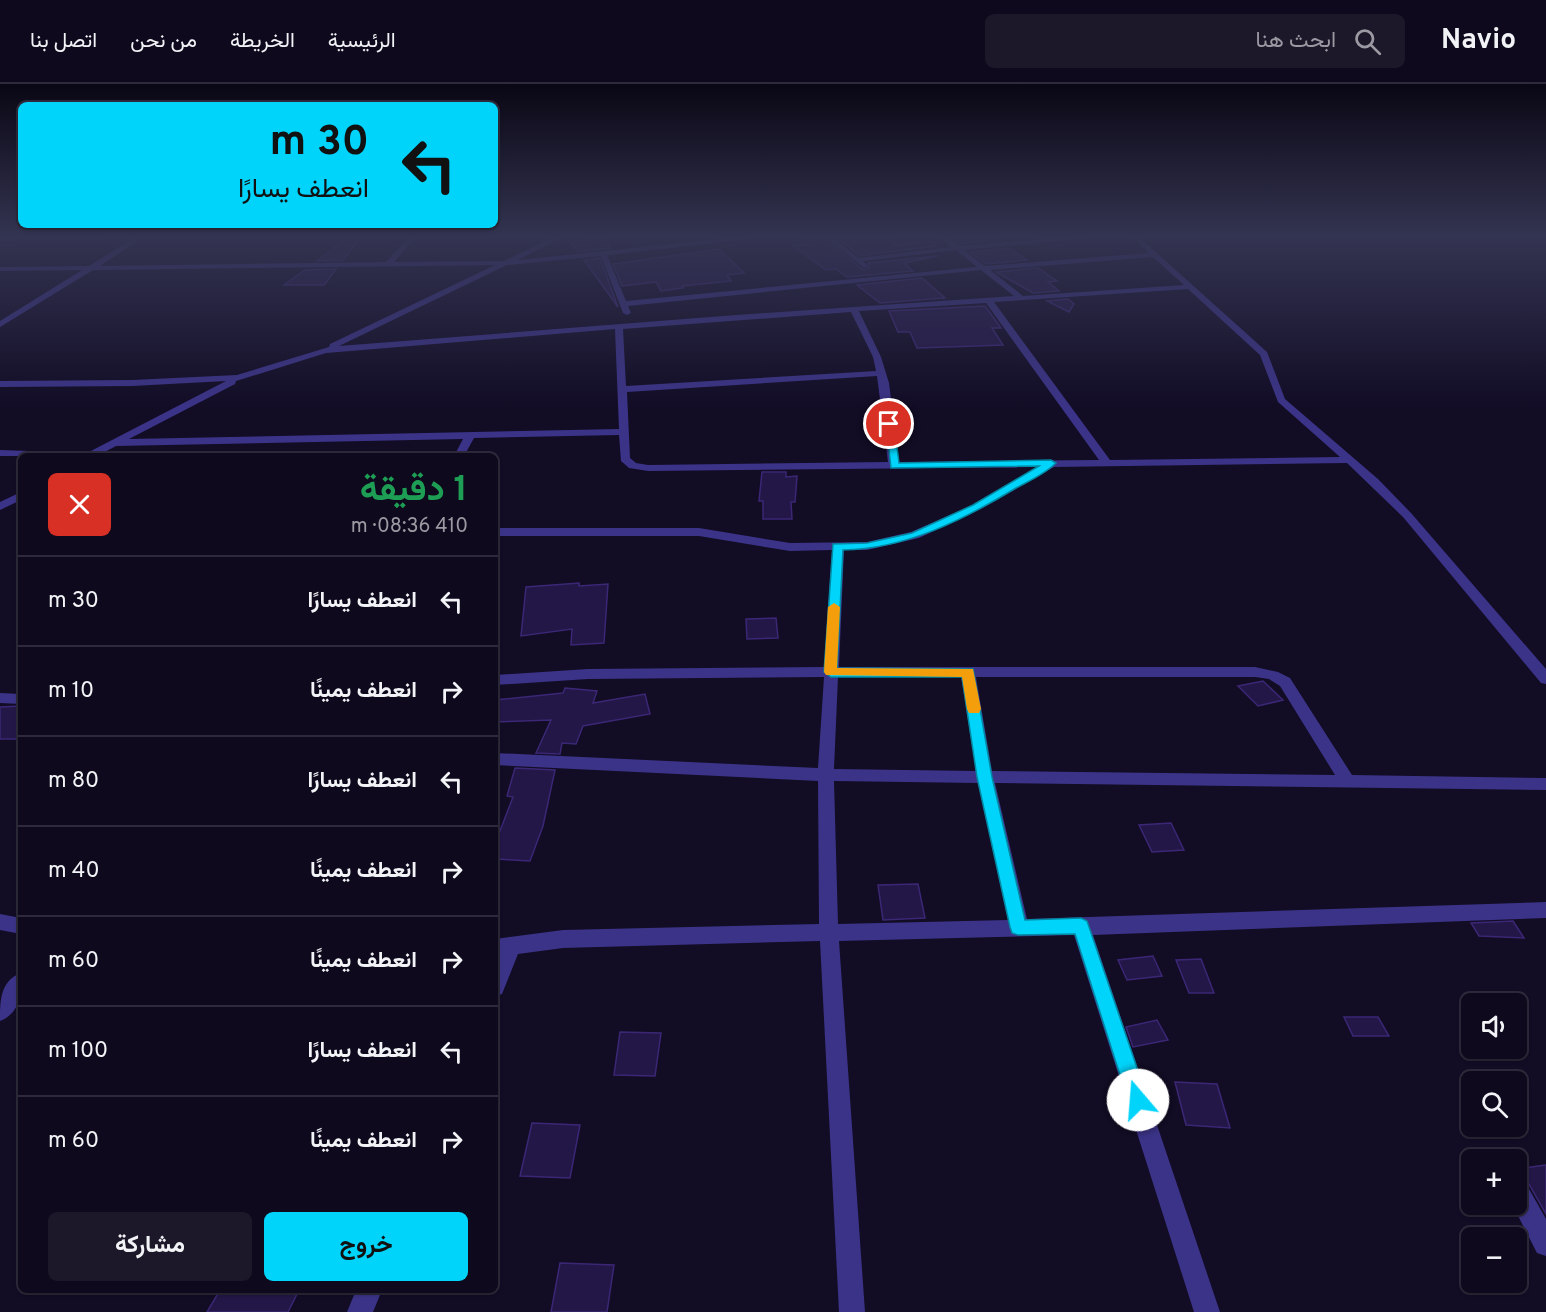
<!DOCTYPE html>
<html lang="ar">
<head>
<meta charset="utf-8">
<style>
  body { margin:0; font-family:Overpass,Vazirmatn,sans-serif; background:#1c1729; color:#f1f3f6; direction:rtl; height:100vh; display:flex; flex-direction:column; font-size:22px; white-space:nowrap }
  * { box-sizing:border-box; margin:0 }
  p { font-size:20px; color:#9b9aa3 }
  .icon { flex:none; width:33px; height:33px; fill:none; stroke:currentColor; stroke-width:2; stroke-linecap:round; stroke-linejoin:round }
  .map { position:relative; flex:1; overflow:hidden; direction:ltr }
  .panel { position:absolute; left:18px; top:369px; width:480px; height:840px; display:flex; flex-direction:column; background:#0e091c; border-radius:9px; box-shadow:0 2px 4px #0004,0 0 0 2px #2e2a3b; direction:rtl }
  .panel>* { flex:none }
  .guide { position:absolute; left:18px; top:18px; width:480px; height:126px; border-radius:9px; box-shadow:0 2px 4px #0004,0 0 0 2px #2e2a3b; direction:rtl; background:#00d4fb; color:#111; overflow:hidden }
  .tools { position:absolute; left:1461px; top:909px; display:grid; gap:12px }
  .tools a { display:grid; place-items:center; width:66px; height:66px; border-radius:9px; background:#0e091c; box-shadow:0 2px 4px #0004,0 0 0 2px #2e2a3b; font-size:30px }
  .pin { position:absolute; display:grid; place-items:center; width:51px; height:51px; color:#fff; margin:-26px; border:3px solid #fff; border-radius:50%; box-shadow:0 2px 6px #0007 }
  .me { position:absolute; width:66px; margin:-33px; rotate:342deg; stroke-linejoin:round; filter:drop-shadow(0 0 4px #0008) }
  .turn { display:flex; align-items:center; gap:21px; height:126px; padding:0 30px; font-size:27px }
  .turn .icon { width:78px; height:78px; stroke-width:2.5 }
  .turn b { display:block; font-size:42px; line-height:51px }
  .round { display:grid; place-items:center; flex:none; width:63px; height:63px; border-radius:9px; background:#1c1729 }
  .summary { display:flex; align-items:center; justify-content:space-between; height:102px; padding:0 30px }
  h1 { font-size:36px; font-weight:700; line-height:45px; color:#1e9e55 }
  .button { display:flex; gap:12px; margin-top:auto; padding:12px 30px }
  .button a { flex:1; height:69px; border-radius:9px; background:#00d4fb; color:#111; font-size:24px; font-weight:700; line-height:69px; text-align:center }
  .button a+a { background:#1c1729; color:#f1f3f6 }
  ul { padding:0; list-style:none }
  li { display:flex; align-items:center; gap:18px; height:90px; padding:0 30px; border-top:2px solid #2e2a3b }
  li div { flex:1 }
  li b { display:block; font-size:22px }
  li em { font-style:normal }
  header { display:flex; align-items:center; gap:36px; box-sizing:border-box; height:84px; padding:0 30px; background:#0e091c; border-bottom:2px solid #2e2a3b }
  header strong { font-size:28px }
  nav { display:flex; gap:33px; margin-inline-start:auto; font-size:21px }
  .search { width:420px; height:54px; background:#1c1729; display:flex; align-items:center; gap:15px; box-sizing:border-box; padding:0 21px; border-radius:9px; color:#9b9aa3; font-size:22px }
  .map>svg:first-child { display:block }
  .building { fill:#231747; stroke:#3b2775; stroke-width:1.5 }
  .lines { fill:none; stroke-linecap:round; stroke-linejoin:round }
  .minor { fill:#3b3387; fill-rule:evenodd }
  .route { fill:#00d4fb; stroke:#008aa3; stroke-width:1.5 }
  .slow { fill:#f59e0b }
</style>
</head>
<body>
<header>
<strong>Navio</strong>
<div class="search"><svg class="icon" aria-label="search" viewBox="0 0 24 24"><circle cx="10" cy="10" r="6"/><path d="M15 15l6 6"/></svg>ابحث هنا</div>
<nav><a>الرئيسية</a><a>الخريطة</a><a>من نحن</a><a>اتصل بنا</a></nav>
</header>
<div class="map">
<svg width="1546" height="1228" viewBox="0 0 1546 1228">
  <rect width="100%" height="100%" fill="#120c25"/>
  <!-- building -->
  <path class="building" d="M350,152H362L343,176L317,177Z
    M801,152H823L863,186L869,184L868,179L938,172L904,179L913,187L847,193L836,185L826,186L793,162L811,159Z
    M836,152H894L895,161L935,157L936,162L859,172Z
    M985,152H992L998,156L960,160L954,155Z
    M608,154L610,164L578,168L571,159H588V155Z
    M1009,164L1027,176L986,180L970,168Z
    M719,165L744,189L727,191L731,197L682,202L683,204L661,207L656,198L622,202L613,180Z
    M600,174L618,223L584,176Z
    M1038,184L1057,197L1048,198L1059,207L1033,209L996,188Z
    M336,185L324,201H284L305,186Z
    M922,194L945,214L880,219L857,201Z
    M1068,215L1074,220L1069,228L1047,217Z
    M985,222L1001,244H992L1003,261L917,264L910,248H898L889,227Z
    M762,388H786V393L797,392L795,418H791L792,435H763V417H759Z
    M579,499V502L608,500L604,559L571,561L572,545L521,552L526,503Z
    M776,534L778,554L747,555L746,535Z
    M1263,597L1283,616L1258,622L1238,602Z
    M565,604L597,607L593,619L645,610L650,630L583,642L576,660L562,659L560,670L536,669L551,636L495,638V616L563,609Z
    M21,622V655H0V623Z
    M515,684L555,686L543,742L530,777L495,775V760L513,713L507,712Z
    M1171,739L1184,766L1152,768L1139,741Z
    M918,800L925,834L883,836L878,801Z
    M1513,837L1524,854L1479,852L1471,839Z
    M1153,872L1162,892L1127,896L1118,876Z
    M1201,875L1214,909H1189L1176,876Z
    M1344,933H1378L1389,952H1353Z
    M1157,936L1168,956L1133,963L1126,943Z
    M620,948L661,949L655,992L614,991Z
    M1175,998L1217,1000L1230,1044L1186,1041Z
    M532,1039L580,1041L570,1094L520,1092Z
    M1546,1081V1130L1526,1095L1516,1087V1085Z
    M560,1179L614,1181L607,1228H551Z
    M220,1206H299L288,1228H207Z"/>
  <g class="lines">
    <!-- minor -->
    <path class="minor" d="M145,152L100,182L386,178L410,152H417L394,178L504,177L556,152H565L518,176L750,152H775L607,171L626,217L977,183L956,166L863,177L868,182L864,184L825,152H832L858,174L951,163L939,152H947L959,162L1078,152H1109L964,166L985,182L1149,169L1131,152H1138L1267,268L1285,315L1378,395L1411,429L1546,585V600L1541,599L1403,433L1347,379L1054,383L981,425L919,454L867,466H844L839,583H1255L1278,588L1290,594L1352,691L1546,694V706L995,699L1027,835L1546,818V834L1093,851L1220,1228H1194L1074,851L839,857L865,1228H839L820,857L563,864L518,870L502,910L495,912V879L498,872L495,873V855L563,846L819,840L818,697L495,681V669L818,684L824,593L588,595L495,601V591L588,585L824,583L832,466L790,467L699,452H495V444H699L790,459L867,458L911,448L973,421L1038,383L648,387L629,384L621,377L619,351L474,354L464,372H454L463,355L116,362L97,372H0V366L87,369L226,297L132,302L0,303V297L132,296L237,291L329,263L330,260L495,181L93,186L0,243V237L82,186L0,187V183L89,182L132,155L0,157V153ZM601,172L623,229L627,231L631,229L628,222L981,186L1014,212L736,231L339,262L507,181ZM1153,173L1184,201L1023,212L990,186ZM1188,205L1260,271L1278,318L1340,373L1110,376L994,218ZM986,219L1099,376L899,378L889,299L881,273L859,227ZM851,228L873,273L876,287L626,302L623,245ZM615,245L619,345L129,355L235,300L236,297L326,269ZM877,292L888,378L648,381L636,379L630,374L627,308ZM838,593H961L976,687L834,685ZM976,593H1255L1269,595L1280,602L1335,691L992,687ZM834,697L978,699L1008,836L838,840Z
      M21,408V416L0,426V418Z
      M0,609L21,610V620L0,619Z
      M0,830L21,834V850L0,846Z
      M21,889C21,908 22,928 0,937C0,917 0,897 21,889Z
      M1516,1092L1524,1096L1546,1135V1172L1537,1169L1512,1120H1516Z
      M356,1206H382L373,1228H347Z"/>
  </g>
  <!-- sky -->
  <linearGradient id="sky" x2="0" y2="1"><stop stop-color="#0a0714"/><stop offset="0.47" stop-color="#333451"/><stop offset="1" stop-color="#333451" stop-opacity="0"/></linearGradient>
  <rect width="1546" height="324" fill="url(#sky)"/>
  <!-- route -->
  <path class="route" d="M886,338L894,340L899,379L1051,376L1056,379C1045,390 1029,397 1016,404C963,436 906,465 843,466L837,584L973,585L992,693L1025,836L1081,834L1087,837L1148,1016L1145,1023L1138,1026L1131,1023L1128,1016L1075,850L1018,851L1012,849L1010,843L977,693L962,593H831L824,588L833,460L867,459L912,449L973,421L1039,382L891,384Z"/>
  <!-- slow -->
  <path class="slow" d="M834,519L840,523L837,584L973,585L981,625L979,629H969L967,625L962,593L826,591L824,588L828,523Z"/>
</svg>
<div class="tools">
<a><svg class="icon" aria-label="sound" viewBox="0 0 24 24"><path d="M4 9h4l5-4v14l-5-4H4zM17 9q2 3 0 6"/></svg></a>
<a><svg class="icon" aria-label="search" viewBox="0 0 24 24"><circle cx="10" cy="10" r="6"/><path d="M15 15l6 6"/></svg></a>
<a>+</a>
<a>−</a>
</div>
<div class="pin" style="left:889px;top:340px;background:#d93025"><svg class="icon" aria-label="arrive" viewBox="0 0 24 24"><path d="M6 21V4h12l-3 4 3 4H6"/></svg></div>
<svg class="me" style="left:1138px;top:1016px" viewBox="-20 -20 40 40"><circle r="19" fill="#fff"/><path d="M0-13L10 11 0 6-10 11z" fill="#00d4fb"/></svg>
<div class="guide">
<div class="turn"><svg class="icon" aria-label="left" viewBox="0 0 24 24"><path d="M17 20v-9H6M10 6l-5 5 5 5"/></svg><div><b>30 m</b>انعطف يسارًا</div></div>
</div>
<section class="panel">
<div class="summary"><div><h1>1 دقيقة</h1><p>410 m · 08:36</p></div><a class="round" style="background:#d93025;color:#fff"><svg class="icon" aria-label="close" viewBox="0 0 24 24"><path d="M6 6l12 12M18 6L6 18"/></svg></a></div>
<ul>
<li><svg class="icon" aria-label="left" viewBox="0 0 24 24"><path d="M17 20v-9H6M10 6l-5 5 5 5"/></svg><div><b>انعطف يسارًا</b></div><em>30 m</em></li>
<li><svg class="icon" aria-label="right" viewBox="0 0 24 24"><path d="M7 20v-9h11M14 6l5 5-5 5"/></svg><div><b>انعطف يمينًا</b></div><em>10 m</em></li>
<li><svg class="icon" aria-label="left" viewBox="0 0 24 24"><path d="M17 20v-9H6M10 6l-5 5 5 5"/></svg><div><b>انعطف يسارًا</b></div><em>80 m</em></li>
<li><svg class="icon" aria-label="right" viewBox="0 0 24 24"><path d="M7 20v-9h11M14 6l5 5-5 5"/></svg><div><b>انعطف يمينًا</b></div><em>40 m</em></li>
<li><svg class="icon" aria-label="right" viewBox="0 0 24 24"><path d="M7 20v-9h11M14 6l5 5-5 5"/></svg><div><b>انعطف يمينًا</b></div><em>60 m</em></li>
<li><svg class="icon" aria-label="left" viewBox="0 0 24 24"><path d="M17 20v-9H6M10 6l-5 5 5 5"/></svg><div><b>انعطف يسارًا</b></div><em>100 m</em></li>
<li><svg class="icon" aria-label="right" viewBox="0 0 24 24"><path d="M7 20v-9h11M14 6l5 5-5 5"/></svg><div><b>انعطف يمينًا</b></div><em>60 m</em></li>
</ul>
<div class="button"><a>خروج</a><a>مشاركة</a></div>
</section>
</div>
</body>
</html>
